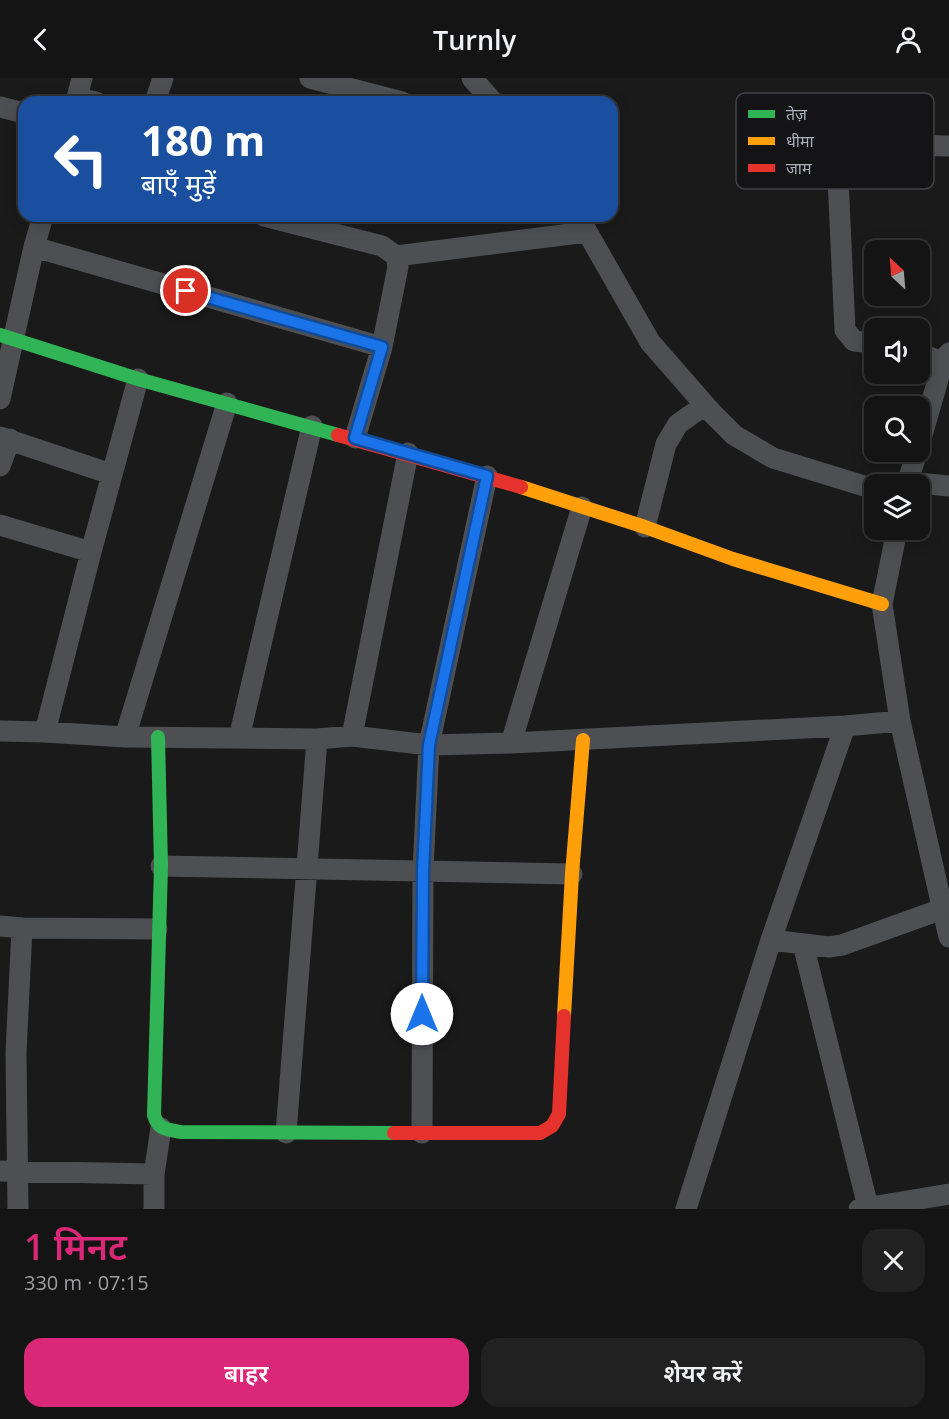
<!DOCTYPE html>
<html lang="hi">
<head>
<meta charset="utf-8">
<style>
  body { margin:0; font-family:"Open Sans","Noto Sans Devanagari",sans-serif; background:#212122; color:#f1f3f6; height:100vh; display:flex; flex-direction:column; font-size:22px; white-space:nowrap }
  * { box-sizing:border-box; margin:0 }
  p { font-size:20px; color:#9d9ea0 }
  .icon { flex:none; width:33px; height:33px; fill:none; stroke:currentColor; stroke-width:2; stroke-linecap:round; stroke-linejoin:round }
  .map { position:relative; height:1131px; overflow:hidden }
  .sheet { display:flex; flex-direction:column; background:#141414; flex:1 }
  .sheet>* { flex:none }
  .top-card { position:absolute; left:18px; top:18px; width:600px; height:126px; border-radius:18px; box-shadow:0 3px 15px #0003,0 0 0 2px #333334; background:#1a4fa0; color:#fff; overflow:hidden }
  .needle { width:39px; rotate:334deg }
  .fabs { position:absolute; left:864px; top:162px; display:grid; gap:12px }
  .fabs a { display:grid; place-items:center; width:66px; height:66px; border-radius:12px; background:#141414; box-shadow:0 3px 15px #0003,0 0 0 2px #333334; font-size:30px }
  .pin { position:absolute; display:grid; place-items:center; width:51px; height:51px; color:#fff; margin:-26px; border:3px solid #fff; border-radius:50%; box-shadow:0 2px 6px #0007 }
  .me { position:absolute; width:66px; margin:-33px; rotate:0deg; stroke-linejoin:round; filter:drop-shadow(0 0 4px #0008) }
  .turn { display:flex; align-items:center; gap:21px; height:126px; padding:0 24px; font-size:27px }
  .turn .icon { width:78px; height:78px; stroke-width:2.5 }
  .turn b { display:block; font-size:42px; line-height:51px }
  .round { display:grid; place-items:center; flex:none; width:63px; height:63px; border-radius:18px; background:#212122 }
  .headline { display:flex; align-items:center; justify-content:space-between; height:102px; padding:0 24px }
  h1 { font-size:36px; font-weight:600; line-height:45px; color:#db2777 }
  .action { display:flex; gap:12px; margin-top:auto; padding:12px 24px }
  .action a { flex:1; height:69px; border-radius:18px; background:#db2777; color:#fff; font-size:24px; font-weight:600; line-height:69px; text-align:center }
  .action a+a { background:#212122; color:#f1f3f6 }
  header { display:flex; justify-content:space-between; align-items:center; height:78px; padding:0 24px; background:#141414; font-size:27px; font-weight:600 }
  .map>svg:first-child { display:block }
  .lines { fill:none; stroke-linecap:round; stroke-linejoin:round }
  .street { stroke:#4e4f53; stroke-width:21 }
  .fast { stroke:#30b455; stroke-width:14 }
  .slow { stroke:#ff9f0a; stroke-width:14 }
  .jam { stroke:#e5322d; stroke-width:14 }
  .route-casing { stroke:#114b97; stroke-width:15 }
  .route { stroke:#1a73e8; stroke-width:10 }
  .key { fill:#141416; stroke:#414247; stroke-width:1.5 }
  .key-label { font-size:16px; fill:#abafba }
</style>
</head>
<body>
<header><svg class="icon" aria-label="back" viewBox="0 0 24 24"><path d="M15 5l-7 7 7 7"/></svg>Turnly<svg class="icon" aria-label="person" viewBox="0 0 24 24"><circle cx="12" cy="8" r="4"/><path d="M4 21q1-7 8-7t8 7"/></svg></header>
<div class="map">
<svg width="949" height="1131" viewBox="0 0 949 1131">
  <rect width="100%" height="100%" fill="#1a1a1a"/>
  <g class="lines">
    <!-- street -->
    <path class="street" d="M310,0L402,24
      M472,0L493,24
      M77,20L96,24
      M76,24L82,0
      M155,24L163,0
      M0,29L24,35
      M264,138L382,168L396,178L398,189L382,269L355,360
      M578,138L650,264L712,335L734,357L773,380L874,411
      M34,169L382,269
      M396,178L587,154
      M874,265L854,263L845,252L837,79C841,70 844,67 854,66L949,68
      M920,276L943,284
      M0,321L34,169L43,138
      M0,359L111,396
      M920,364L944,281L949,275
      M0,388L10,361
      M908,404L949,408
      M907,406L917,374
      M0,447L91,474
      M645,449L666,366L678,346L705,327
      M897,452L882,526L900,643L949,859
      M0,653L45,654L125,659L317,661L352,658L429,667L511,665L845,648L900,643
      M45,654L91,474L138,301
      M352,658L408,375
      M125,659L227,325
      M239,660L312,348
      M511,665L582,429
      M161,788L572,796
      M0,848L22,850L157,851
      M771,862L829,869L842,867L942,831
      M803,866L868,1129
      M286,1055L317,661
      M422,1055L423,793L429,667L487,398
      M0,1093L154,1096L161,1050
      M154,1096V1131
      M18,1131L16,975L22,850
      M686,1131L771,862L845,648
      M859,1131L949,1116"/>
    <!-- fast -->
    <path class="fast" d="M0,257L138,301L338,357
      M158,659L161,788L154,1037C158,1052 167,1051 181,1054L394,1055"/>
    <!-- slow -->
    <path class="slow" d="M521,409L645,449L733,481L882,526
      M564,938L572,796L583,662"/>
    <!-- jam -->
    <path class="jam" d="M338,357L521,409
      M394,1055H540L552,1048L559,1036L564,938"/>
  </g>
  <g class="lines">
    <defs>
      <path id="route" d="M186,213L382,269L355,360L487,398L429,667L423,793L422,936"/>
    </defs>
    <!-- route casing -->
    <use href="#route" class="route-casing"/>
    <!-- route -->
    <use href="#route" class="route"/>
  </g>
  <!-- legend -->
  <rect x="736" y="15" width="198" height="96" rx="9" class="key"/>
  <rect x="748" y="32" width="27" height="8" fill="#30b455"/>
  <rect x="748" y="59" width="27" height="8" fill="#ff9f0a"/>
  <rect x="748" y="86" width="27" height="8" fill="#e5322d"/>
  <g class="key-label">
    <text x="786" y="42">तेज़</text>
    <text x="786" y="69">धीमा</text>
    <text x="786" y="96">जाम</text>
  </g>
</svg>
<div class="fabs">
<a><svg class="needle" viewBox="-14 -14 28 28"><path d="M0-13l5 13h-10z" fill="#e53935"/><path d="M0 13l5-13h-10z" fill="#9d9ea0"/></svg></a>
<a><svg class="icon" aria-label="sound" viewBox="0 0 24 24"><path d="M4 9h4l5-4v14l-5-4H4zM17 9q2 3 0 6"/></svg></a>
<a><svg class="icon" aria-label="search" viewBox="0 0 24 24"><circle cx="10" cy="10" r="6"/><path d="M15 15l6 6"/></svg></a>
<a><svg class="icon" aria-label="layers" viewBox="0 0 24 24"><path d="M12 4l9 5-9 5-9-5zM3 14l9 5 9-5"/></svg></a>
</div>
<div class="pin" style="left:186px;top:213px;background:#d93025"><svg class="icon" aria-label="arrive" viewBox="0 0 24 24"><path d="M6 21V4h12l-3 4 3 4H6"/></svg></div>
<svg class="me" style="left:422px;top:936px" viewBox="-20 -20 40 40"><circle r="19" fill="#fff"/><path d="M0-13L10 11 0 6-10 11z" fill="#1a73e8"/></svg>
<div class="top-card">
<div class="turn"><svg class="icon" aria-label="left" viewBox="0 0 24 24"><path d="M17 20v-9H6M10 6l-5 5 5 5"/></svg><div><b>180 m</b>बाएँ मुड़ें</div></div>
</div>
</div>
<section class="sheet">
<div class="headline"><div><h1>1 मिनट</h1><p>330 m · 07:15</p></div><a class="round"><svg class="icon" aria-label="close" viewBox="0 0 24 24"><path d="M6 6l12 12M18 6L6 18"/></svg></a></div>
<div class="action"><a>बाहर</a><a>शेयर करें</a></div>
</section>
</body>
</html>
